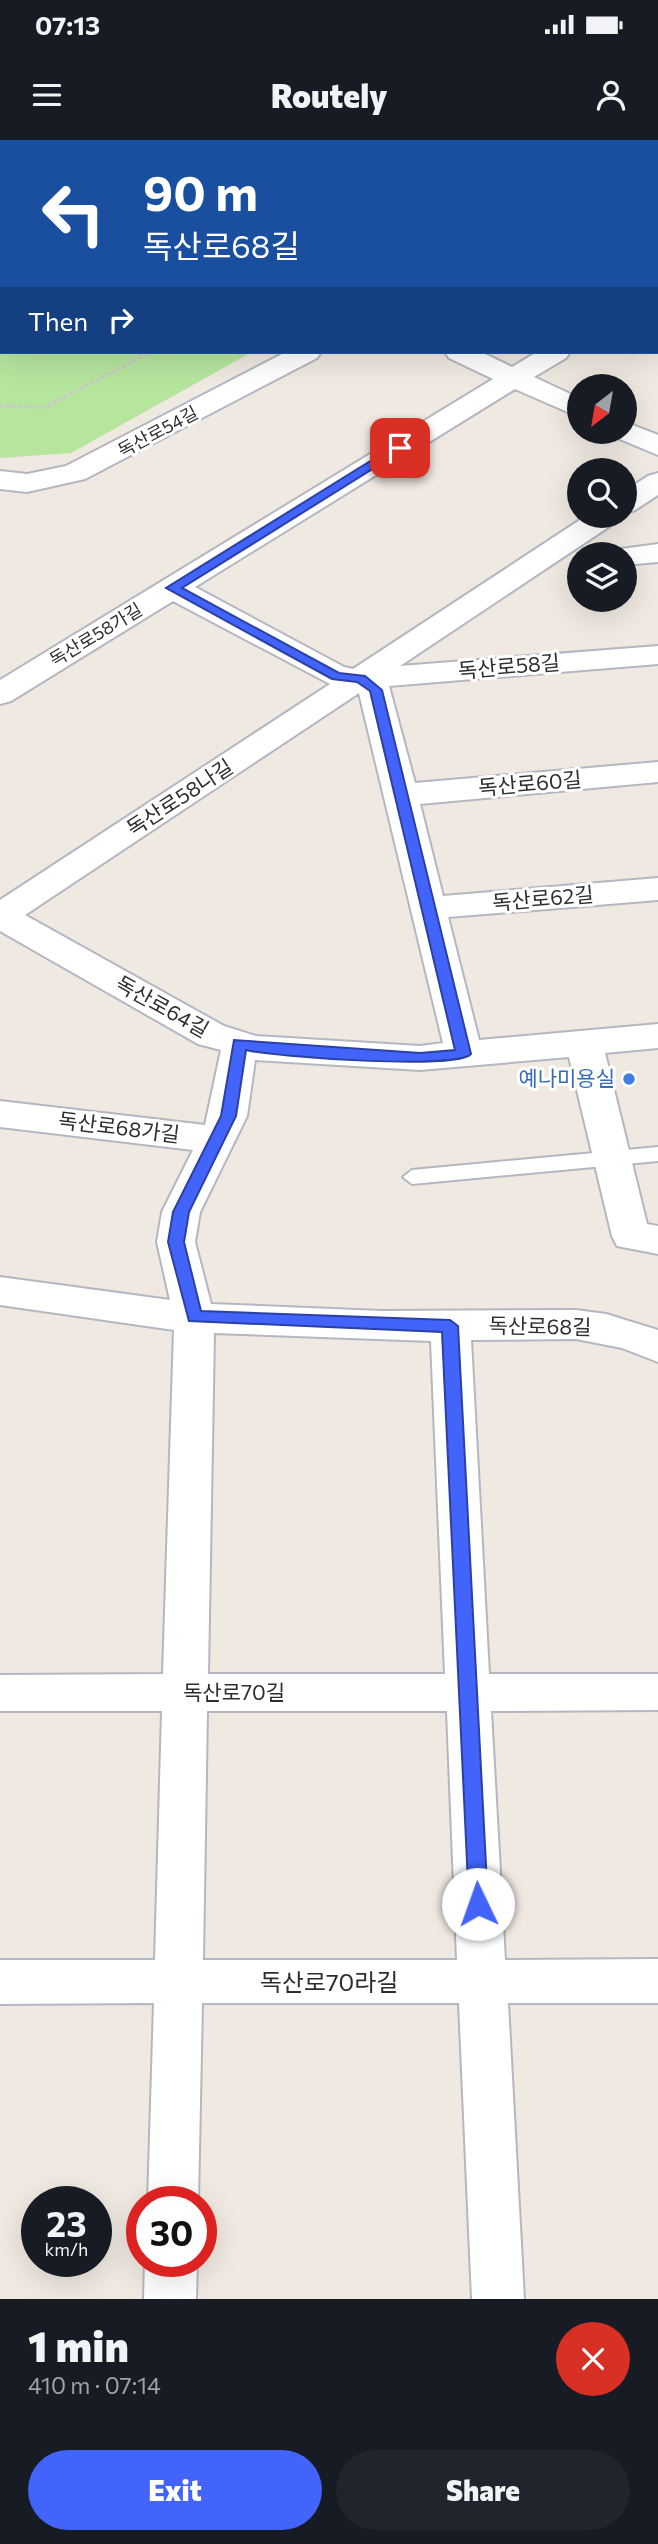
<!DOCTYPE html>
<html lang="en">
<head>
<meta charset="utf-8">
<style>
  body { margin:0; font-family:Commissioner,"Noto Sans KR",sans-serif; background:#20242c; color:#f1f3f6; height:100vh; display:flex; flex-direction:column; font-size:26px; white-space:nowrap }
  * { box-sizing:border-box; margin:0 }
  p { font-size:23px; color:#9ea1a6 }
  .icon { flex:none; width:38px; height:38px; fill:none; stroke:currentColor; stroke-width:2; stroke-linecap:round; stroke-linejoin:round }
  .map { position:relative; height:2159px; overflow:hidden }
  .sheet { display:flex; flex-direction:column; background:#171b24; flex:1 }
  .sheet>* { flex:none }
  .guide { position:absolute; left:0px; top:0px; width:658px; height:214px; box-shadow:0 7px 28px #0002; background:#1a4fa0; color:#fff; overflow:hidden }
  .needle { width:46px; rotate:211deg }
  .tools { position:absolute; left:567px; top:234px; display:grid; gap:14px }
  .tools a { display:grid; place-items:center; width:70px; height:70px; border-radius:50%; background:#171b24; box-shadow:0 7px 28px #0002; font-size:35px }
  .speed { position:absolute; left:21px; top:2046px; display:flex; gap:14px; font-size:35px; font-weight:700; text-align:center }
  .speed>* { display:grid; place-content:center; width:91px; height:91px; border-radius:50%; background:#171b24; box-shadow:0 7px 28px #0002; line-height:1 }
  .speed small { font-size:18px; font-weight:400 }
  .speed .limit { border:10px solid #d22; background:#fff; color:#111 }
  .pin { position:absolute; display:grid; place-items:center; width:60px; height:60px; color:#fff; margin:-30px; border-radius:14px; box-shadow:0 4px 10px #0006 }
  .me { position:absolute; width:77px; margin:-38px; rotate:357deg; stroke-linejoin:round; filter:drop-shadow(0 0 5px #0008) }
  .turn { display:flex; align-items:center; gap:24px; height:147px; padding:0 28px; font-size:32px }
  .turn .icon { width:91px; height:91px; stroke-width:2.5 }
  .turn b { display:block; font-size:49px; line-height:60px }
  .then { display:flex; align-items:center; height:66px; padding:0 28px; background:#0003; gap:14px; font-size:26px }
  .round { display:grid; place-items:center; flex:none; width:74px; height:74px; border-radius:37px; background:#20242c }
  .overview { display:flex; align-items:center; justify-content:space-between; height:119px; padding:0 28px }
  h1 { font-size:42px; font-weight:800; line-height:52px }
  .cta { display:flex; gap:14px; margin-top:auto; padding:14px 28px }
  .cta a { flex:1; height:80px; border-radius:42px; background:#4264fb; color:#fff; font-size:28px; font-weight:800; line-height:80px; text-align:center }
  .cta a+a { background:#20242c; color:#f1f3f6 }
  .status { display:flex; justify-content:space-between; align-items:center; height:49px; padding:0 35px; background:#171b24; direction:ltr }
  .status svg { height:19px; fill:currentColor }
  header { display:flex; justify-content:space-between; align-items:center; height:91px; padding:0 28px; background:#171b24; font-size:32px; font-weight:800 }
  .map>svg:first-child { display:block }
  .green { fill:#b6e59e }
  .lines { fill:none; stroke-linecap:round; stroke-linejoin:round }
  .service-casing { stroke:#b4b7c1; stroke-width:4 }
  .minor-casing { stroke:#b4b7c1; stroke-width:4 }
  .tertiary-casing { stroke:#b4b7c1; stroke-width:4 }
  .path { stroke:#c9c9c9; stroke-width:3.5; stroke-dasharray:3.5 2.5; stroke-linecap:butt }
  .service { fill:#fff; fill-rule:evenodd }
  .minor { fill:#fff; fill-rule:evenodd }
  .tertiary { fill:#fff; fill-rule:evenodd }
  .route { fill:#4264fb; stroke:#2b41a3; stroke-width:2 }
  .shop-dot { fill:#3f7fe0; stroke:#fff; stroke-width:2.5 }
  .labels { text-anchor:middle; stroke-width:6; stroke-linejoin:round; paint-order:stroke }
  .far-street-label { font-size:18px; fill:#2e2e2e; stroke:#fff }
  .street-label { font-size:21px; fill:#2e2e2e; stroke:#fff }
  .shop-label { font-size:21px; fill:#366cbe; stroke:#fff; text-anchor:end }
  .near-street-label { font-size:24px; fill:#2e2e2e; stroke:#fff }
</style>
</head>
<body>
<div class="status"><b>07:13</b><svg viewBox="0 0 49 12"><path d="M0 12V9h3v3zM5 12V6h3v6zM10 12V3h3v9zM15 12V0h3v12zM26 1h20v11H26zM47 4h2v5h-2z"/></svg></div>
<header><svg class="icon" aria-label="menu" viewBox="0 0 24 24"><path d="M4 6h16M4 12h16M4 18h16"/></svg>Routely<svg class="icon" aria-label="person" viewBox="0 0 24 24"><circle cx="12" cy="8" r="4"/><path d="M4 21q1-7 8-7t8 7"/></svg></header>
<div class="map">
<svg width="658" height="2159" viewBox="0 0 658 2159">
  <rect width="100%" height="100%" fill="#efe9e1"/>
  <!-- green -->
  <path class="green" d="M0,0H578L581,2H2V212H252L71,313L0,318Z"/>
  <g class="lines">
    <defs>
      <path id="service" d="M658,1007V1021L412,1044L403,1037L412,1030Z"/>
      <path id="minor" d="M656,144H658L656,161Z
        M445,212H481L512,227L537,212H570L566,218L534,237L579,258V277L515,249L195,447L344,527L353,529L586,376H621L616,382L400,526L658,506V524L389,546L415,643L658,622V642L420,664L443,756L658,738V760L448,777L479,900L658,884V908L605,913L647,1084L658,1086V1114L617,1106L612,1096L569,917L420,930L255,920L247,976L200,1072L195,1102L211,1164L381,1171L576,1170L606,1174L658,1190V1222L622,1208L576,1199L471,1200L489,1534H658V1570L491,1571L505,1820L658,1819V1863H508L524,2159H472L459,1863H202L198,2062H148L154,1863L0,1864V1820H155L162,1571H0V1535L163,1534L174,1190L0,1165V1137L170,1160L157,1102L162,1072L193,1010L0,987V961L205,985L221,910L198,904L0,791V760L330,544L173,461L11,561L0,564V540L493,239L449,218ZM359,553L443,903L420,906L256,896L224,886L25,775ZM214,1193L431,1201L445,1534H208ZM207,1571H447L457,1820H203Z
        M625,282L658,295V315L615,297L612,292H625Z
        M658,333V355L635,370L625,373V351L648,336Z
        M658,404V422L625,425V415H611L614,410Z
        M145,2121H197L196,2159H144Z"/>
      <path id="tertiary" d="M658,23V39L656,40V24Z
        M286,212H321L317,218L85,339L27,352L0,349V331L27,334L66,326Z"/>
    </defs>
    <!-- service casing -->
    <use href="#service" class="service-casing"/>
    <!-- minor casing -->
    <use href="#minor" class="minor-casing"/>
    <!-- tertiary casing -->
    <use href="#tertiary" class="tertiary-casing"/>
    <!-- path -->
    <path class="path" d="M0,266L45,267L151,212"/>
    <!-- service -->
    <use href="#service" class="service"/>
    <!-- minor -->
    <use href="#minor" class="minor"/>
    <!-- tertiary -->
    <use href="#tertiary" class="tertiary"/>
  </g>
  <!-- route -->
  <path class="route" d="M396,305L406,308L182,448L339,533L365,536L382,550L471,914C457,930 273,917 246,910L236,976L189,1072L184,1102L201,1171L450,1180L458,1186L488,1764L485,1770L478,1773L471,1770L469,1764L442,1192L189,1181L168,1102L173,1072L221,976L234,900L420,913L455,910L370,551L357,542L332,539L166,448Z"/>
  <!-- markers -->
  <circle class="shop-dot" cx="629" cy="939" r="7"/>
  <g class="labels">
    <!-- far-street labels -->
    <g class="far-street-label">
      <text transform="translate(158 292) rotate(-28)" y="6">독산로54길</text>
      <text transform="translate(96 495) rotate(-31)" y="6">독산로58가길</text>
    </g>
    <!-- street labels -->
    <g class="street-label">
      <text transform="translate(509 527) rotate(-5)" y="7">독산로58길</text>
      <text transform="translate(530 644) rotate(-5)" y="7">독산로60길</text>
      <text transform="translate(180 658) rotate(-33)" y="7">독산로58나길</text>
      <text transform="translate(543 759) rotate(-5)" y="7">독산로62길</text>
      <text transform="translate(162 867) rotate(29)" y="7">독산로64길</text>
      <text transform="translate(119 988) rotate(7)" y="7">독산로68가길</text>
      <text transform="translate(540 1187) rotate(1)" y="7">독산로68길</text>
      <text x="234" y="1560">독산로70길</text>
    </g>
    <!-- shop labels -->
    <g class="shop-label">
      <text x="615" y="946">예나미용실</text>
    </g>
    <!-- near-street labels -->
    <g class="near-street-label">
      <text x="329" y="1851">독산로70라길</text>
    </g>
  </g>
</svg>
<div class="tools">
<a><svg class="needle" viewBox="-14 -14 28 28"><path d="M0-13l5 13h-10z" fill="#e53935"/><path d="M0 13l5-13h-10z" fill="#9ea1a6"/></svg></a>
<a><svg class="icon" aria-label="search" viewBox="0 0 24 24"><circle cx="10" cy="10" r="6"/><path d="M15 15l6 6"/></svg></a>
<a><svg class="icon" aria-label="layers" viewBox="0 0 24 24"><path d="M12 4l9 5-9 5-9-5zM3 14l9 5 9-5"/></svg></a>
</div>
<div class="speed"><div>23<small>km/h</small></div><div class="limit">30</div></div>
<div class="pin" style="left:400px;top:308px;background:#d93025"><svg class="icon" aria-label="arrive" viewBox="0 0 24 24"><path d="M6 21V4h12l-3 4 3 4H6"/></svg></div>
<svg class="me" style="left:478px;top:1764px" viewBox="-20 -20 40 40"><circle r="19" fill="#fff"/><path d="M0-13L10 11 0 6-10 11z" fill="#4264fb"/></svg>
<div class="guide">
<div class="turn"><svg class="icon" aria-label="left" viewBox="0 0 24 24"><path d="M17 20v-9H6M10 6l-5 5 5 5"/></svg><div><b>90 m</b>독산로68길</div></div>
<div class="then">Then<svg class="icon" aria-label="right" viewBox="0 0 24 24"><path d="M7 20v-9h11M14 6l5 5-5 5"/></svg></div>
</div>
</div>
<section class="sheet">
<div class="overview"><div><h1>1 min</h1><p>410 m · 07:14</p></div><a class="round" style="background:#d93025;color:#fff"><svg class="icon" aria-label="close" viewBox="0 0 24 24"><path d="M6 6l12 12M18 6L6 18"/></svg></a></div>
<div class="cta"><a>Exit</a><a>Share</a></div>
</section>
</body>
</html>
